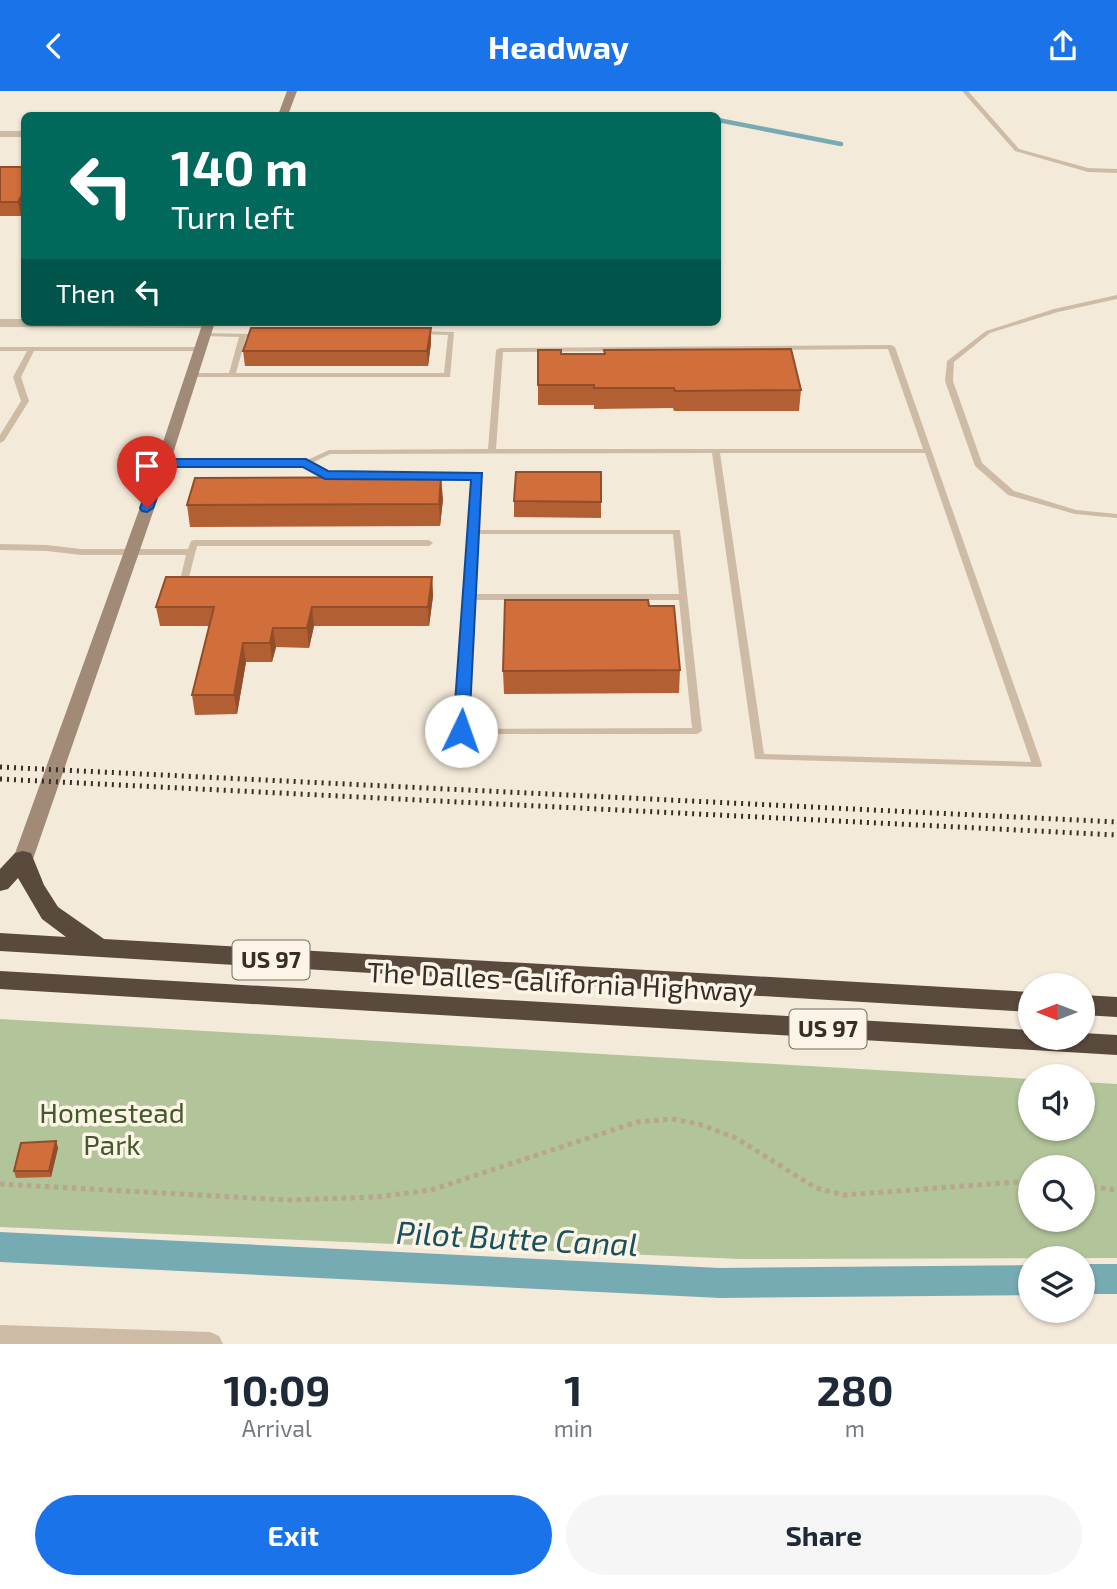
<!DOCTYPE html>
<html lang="en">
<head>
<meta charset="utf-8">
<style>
  body { margin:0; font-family:"Exo 2",sans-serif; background:#f6f6f7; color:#1f2937; height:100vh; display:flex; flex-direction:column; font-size:26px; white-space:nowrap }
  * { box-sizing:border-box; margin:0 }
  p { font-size:23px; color:#747a83 }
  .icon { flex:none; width:38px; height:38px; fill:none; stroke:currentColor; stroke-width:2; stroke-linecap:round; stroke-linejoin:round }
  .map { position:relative; height:1253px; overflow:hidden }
  .side { display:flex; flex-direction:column; background:#fff; flex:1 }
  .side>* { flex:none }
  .guide { position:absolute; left:21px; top:21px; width:700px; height:214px; border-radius:10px; box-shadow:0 2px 5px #0004; background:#00695c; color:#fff; overflow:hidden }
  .needle { width:46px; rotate:270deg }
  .buttons { position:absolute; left:1018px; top:882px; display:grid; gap:14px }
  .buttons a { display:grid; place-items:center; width:77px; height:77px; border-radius:50%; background:#fff; box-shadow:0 2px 5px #0004; font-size:35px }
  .pin { position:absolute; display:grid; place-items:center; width:60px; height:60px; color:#fff; margin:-72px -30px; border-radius:50% 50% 50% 0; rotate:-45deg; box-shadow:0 0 7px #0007 }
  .pin .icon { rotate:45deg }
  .me { position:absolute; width:77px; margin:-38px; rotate:3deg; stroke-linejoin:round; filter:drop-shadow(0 0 5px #0008) }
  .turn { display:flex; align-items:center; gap:24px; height:147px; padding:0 35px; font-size:32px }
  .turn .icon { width:91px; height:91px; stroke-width:2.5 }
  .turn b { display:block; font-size:49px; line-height:60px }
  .then { display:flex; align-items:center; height:66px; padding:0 35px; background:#0003; gap:14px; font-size:26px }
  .eta { display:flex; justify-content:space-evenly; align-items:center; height:119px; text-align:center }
  .eta b { font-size:42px; font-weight:700; line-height:49px }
  .button { display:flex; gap:14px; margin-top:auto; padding:14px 35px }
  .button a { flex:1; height:80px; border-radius:42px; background:#1a73e8; color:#fff; font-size:28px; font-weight:700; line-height:80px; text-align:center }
  .button a+a { background:#f6f6f7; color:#1f2937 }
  header { display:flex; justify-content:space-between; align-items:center; height:91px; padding:0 35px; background:#1a73e8; color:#fff; font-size:32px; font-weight:700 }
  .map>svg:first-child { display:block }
  .green { fill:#b2c499; fill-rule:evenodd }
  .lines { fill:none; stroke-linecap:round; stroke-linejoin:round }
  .stream { stroke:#77abb3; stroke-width:4.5 }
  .canal { fill:#77abb3; fill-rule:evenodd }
  .path { stroke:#b9a58f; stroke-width:5; stroke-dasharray:4.5 4.5; stroke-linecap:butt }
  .lane { fill:#cdbba5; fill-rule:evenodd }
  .street { fill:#cdbba5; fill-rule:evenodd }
  .secondary { fill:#a18a76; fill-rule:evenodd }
  .highway { fill:#5a493d; fill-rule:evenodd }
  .rail { stroke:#382e27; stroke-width:5; stroke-dasharray:2 5; stroke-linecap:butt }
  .wall { fill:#b35f34 }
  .shaded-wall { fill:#924d2a }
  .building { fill:#d06e3c; stroke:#924d2a; stroke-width:2 }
  .route { fill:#1a73e8; stroke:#114b97; stroke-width:2 }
  .labels { text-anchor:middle; stroke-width:7; stroke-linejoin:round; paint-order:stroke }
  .shield { fill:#fbf4e7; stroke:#726961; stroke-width:2 }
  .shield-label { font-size:23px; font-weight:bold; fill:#382e27 }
  .near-street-label { font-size:28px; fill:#382e27; stroke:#fbf4e7 }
  .near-park-label { font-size:28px; fill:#425929; stroke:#fbf4e7 }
  .near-water-label { font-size:32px; font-style:italic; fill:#19525d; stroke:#fbf4e7 }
</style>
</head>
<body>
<header><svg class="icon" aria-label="back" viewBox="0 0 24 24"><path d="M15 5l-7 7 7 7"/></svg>Headway<svg class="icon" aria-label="share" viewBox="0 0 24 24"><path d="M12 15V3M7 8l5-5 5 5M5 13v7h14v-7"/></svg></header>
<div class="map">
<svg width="1117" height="1253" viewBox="0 0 1117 1253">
  <rect width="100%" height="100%" fill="#f4eada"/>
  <!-- green -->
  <path class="green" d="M0,928L1031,988V1038H1083V991L1117,993V1167L741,1168L0,1136ZM1031,1076H1083V1129H1031Z"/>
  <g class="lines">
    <!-- stream -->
    <path class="stream" d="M718,29L841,53"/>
    <!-- canal -->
    <path class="canal" d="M0,1141L720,1177L1031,1174V1204L720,1207L0,1171Z
      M1083,1173H1117V1203H1083Z"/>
    <!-- path -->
    <path class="path" d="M0,1093L289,1109L376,1106L431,1099L637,1031L672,1028L699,1033L736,1047L816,1097L844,1104L1031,1090
      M1083,1095L1117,1099"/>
    <!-- lane -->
    <path class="lane" d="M962,0H968L1019,58L1088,77L1117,78V82L1088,81L1015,60Z
      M1117,204V208L1058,221L990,242L954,271L953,290L982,372L1014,400L1076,419L1117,423V427L1075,423L1008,404L975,375L945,290L947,270L986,240L1054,218Z
      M418,240L454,241L450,286H192L188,284L192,282H229L239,246L202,245V243L204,242L261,243V245L246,246L236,282H444L448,244L416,243L415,242Z
      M891,254L895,256L1042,674L1041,676L755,668L712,362L330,363L312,372L327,382L481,383L482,385L479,439H680L702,640L697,643H458L456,641L474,387L325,386L304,374H163L159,372L163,370H305L329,359L488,358L496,259L500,257ZM888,258L923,358H496L503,261ZM720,362H925L1031,671L764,663ZM478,443H673L679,503H475ZM474,509H679L692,637L466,638Z
      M0,256H200L204,258L200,260H34L21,286L29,310L4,350L0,352V344L21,310L13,286L27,260H0Z
      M194,449H429L433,452L429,455H197L189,486L196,487L197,489C194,493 183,493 180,489L186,464H81L47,460L0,459V453L47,454L81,458H188L191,450Z"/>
    <!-- street -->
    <path class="street" d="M0,40H24V46H0Z
      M0,228H24V231L215,233L209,237L0,236Z
      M0,1234L210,1241L219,1245L223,1253H0Z"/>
    <!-- secondary -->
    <path class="secondary" d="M287,0H297L288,24H278Z
      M203,231H215L170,372L33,768L30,773H16L13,768L156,372Z"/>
    <!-- highway -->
    <path class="highway" d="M23,760L31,762L44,794L58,816L104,848L1031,901V921L0,860V842L66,846L42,828L18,787L8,798L0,800V778L15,762Z
      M0,880L1031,939V947H1083V942L1117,944V964L0,898Z
      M1083,904L1117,906V926L1083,924Z"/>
    <!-- rail -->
    <path class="rail" d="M0,676L1117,731
      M0,688L1117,744"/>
  </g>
  <!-- wall -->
  <path class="wall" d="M0,76H24V118L21,125H0Z
    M431,252L428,275H245L243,260Z
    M538,259L801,299L799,320H674L673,317L594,318V314H538Z
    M601,381V427L514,426V410Z
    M443,408L440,435L190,436L187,414Z
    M432,486L433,505L429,535H314L309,557L276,556L272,571H246L237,623L195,624L192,604L209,535H160L156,516Z
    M649,515L680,579L679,602L504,603L503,580Z
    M56,1050L58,1057L51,1086L16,1087L14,1080Z"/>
  <!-- shaded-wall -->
  <path class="shaded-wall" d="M24,100V118L21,125L18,111Z
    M431,237V252L428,275L427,260Z
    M441,386L443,408L440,435L439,413Z
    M432,486L433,505L429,535L428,516Z
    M312,516L314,535L309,557L307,537Z
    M273,537L276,556L272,571L270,552Z
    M243,552L246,571L237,623L234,604Z
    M56,1050L58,1057L51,1086L49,1080Z"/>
  <!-- building -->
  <path class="building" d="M0,76H24V100L18,111H0Z
    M251,237H431L427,260H243Z
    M791,258L801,299L675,300L674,297H594V294H538V259H561V263H605L604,259Z
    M516,381H601V411L514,410Z
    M441,386L439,413L187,414L195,387Z
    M166,486H432L428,516H312L307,537H273L270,552H243L234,604H192L214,516H156Z
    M505,509H648L649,515H674L680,579L503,580Z
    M56,1050L49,1080H14L21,1052Z"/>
  <!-- route -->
  <path class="route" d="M163,368H306L328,380L482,382L469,640L466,644L461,646L453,640L471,389L325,388L303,376H168L153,417L147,421L142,420L140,417L157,372Z"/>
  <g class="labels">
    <!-- shield labels -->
    <g class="shield">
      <rect x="232.5" y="849.5" width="77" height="39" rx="5"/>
      <rect x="789.5" y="918.5" width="77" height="39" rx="5"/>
    </g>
    <g class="shield-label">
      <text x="271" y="877">US 97</text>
      <text x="828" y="946">US 97</text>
    </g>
    <!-- near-street labels -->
    <g class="near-street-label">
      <text transform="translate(560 891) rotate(3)" y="10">The Dalles-California Highway</text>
    </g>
    <!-- near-park labels -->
    <g class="near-park-label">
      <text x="112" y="1032">Homestead<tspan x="112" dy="32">Park</tspan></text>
    </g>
    <!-- near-water labels -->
    <g class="near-water-label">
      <text transform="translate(517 1148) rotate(3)" y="11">Pilot Butte Canal</text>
    </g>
  </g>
</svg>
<div class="buttons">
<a><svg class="needle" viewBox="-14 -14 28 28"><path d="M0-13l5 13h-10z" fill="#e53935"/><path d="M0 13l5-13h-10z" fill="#747a83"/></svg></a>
<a><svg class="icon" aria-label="sound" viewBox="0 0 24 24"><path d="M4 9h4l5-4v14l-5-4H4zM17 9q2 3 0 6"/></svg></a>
<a><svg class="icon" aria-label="search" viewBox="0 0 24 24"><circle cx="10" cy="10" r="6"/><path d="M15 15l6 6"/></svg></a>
<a><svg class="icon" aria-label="layers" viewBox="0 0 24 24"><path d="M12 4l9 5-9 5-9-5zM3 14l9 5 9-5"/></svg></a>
</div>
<div class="pin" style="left:147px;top:417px;background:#d93025"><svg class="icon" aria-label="arrive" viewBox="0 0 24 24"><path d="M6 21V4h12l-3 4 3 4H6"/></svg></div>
<svg class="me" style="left:461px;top:640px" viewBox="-20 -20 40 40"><circle r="19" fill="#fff"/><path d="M0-13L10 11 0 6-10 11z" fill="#1a73e8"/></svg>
<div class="guide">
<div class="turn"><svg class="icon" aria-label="left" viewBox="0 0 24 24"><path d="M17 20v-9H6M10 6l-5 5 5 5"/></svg><div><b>140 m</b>Turn left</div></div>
<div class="then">Then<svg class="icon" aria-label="left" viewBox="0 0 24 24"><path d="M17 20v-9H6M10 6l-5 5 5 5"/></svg></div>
</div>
</div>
<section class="side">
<div class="eta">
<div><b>10:09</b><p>Arrival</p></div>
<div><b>1</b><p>min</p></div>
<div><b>280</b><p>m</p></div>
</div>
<div class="button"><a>Exit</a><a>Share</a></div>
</section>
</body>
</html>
